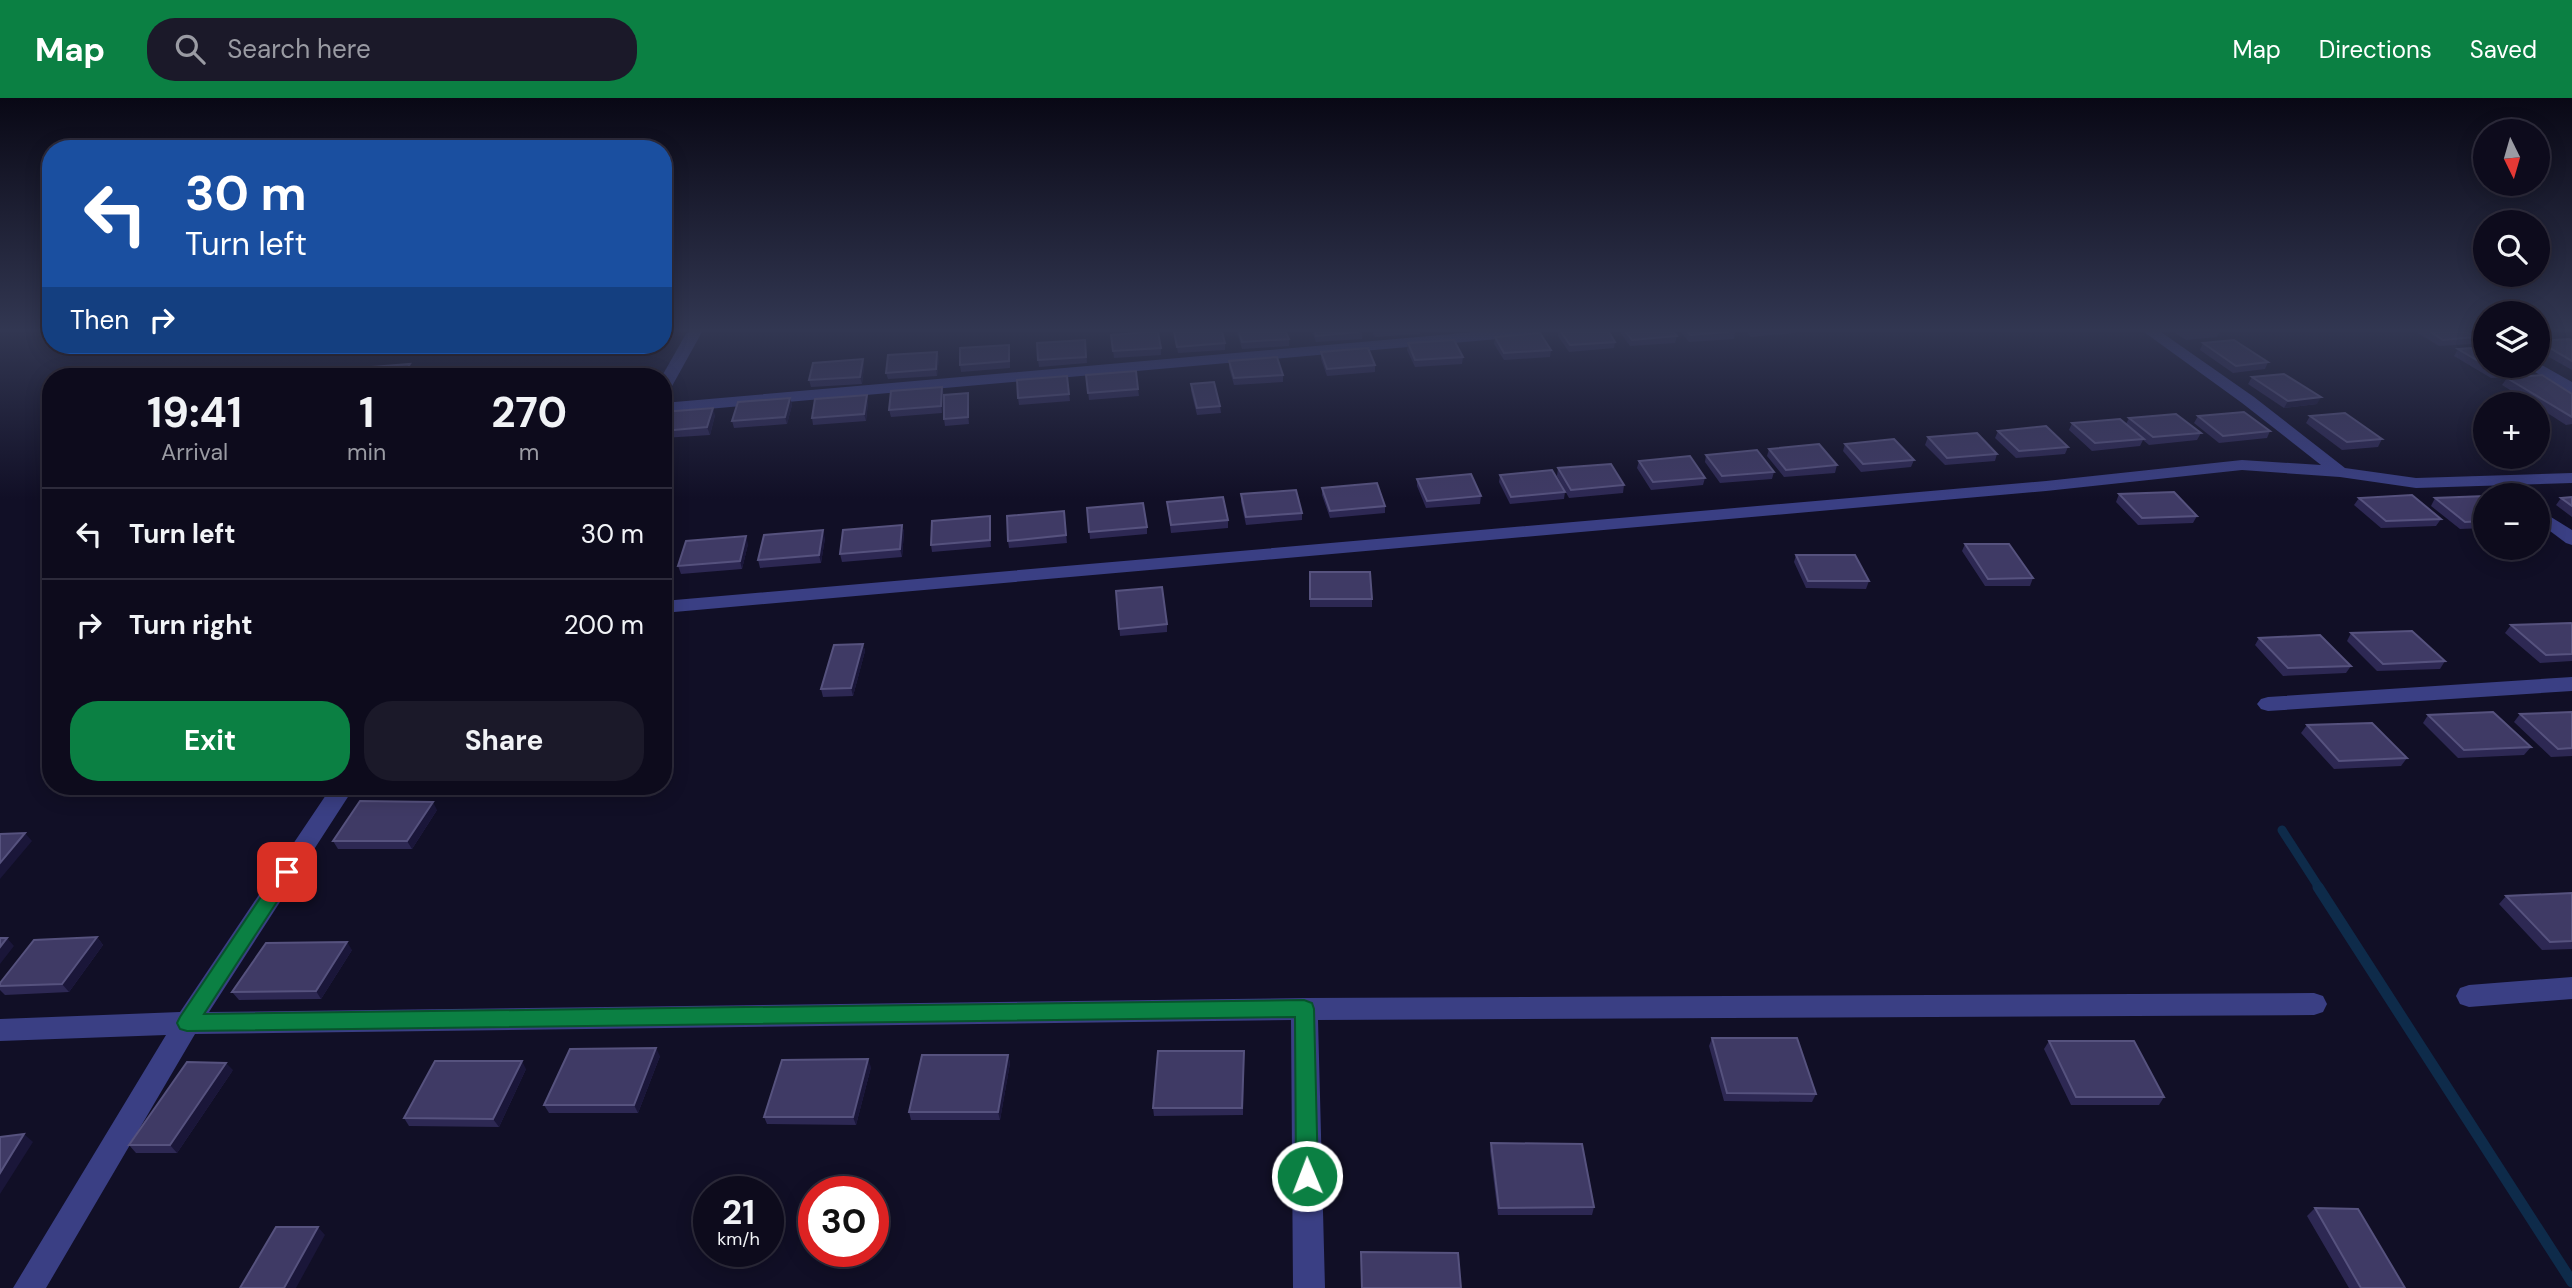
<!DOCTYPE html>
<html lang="en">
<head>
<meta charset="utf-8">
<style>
  body { margin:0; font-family:"DM Sans",sans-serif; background:#1b1929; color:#f1f3f6; height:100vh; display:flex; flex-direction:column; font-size:26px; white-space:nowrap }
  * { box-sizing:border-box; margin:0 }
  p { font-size:23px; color:#9a9ba3 }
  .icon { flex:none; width:38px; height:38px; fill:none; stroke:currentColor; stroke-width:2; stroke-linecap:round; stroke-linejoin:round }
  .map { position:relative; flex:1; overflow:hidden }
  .details { position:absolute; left:42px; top:270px; width:630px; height:427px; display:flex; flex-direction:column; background:#0d0b1c; border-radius:28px; box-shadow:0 4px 18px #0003,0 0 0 2px #2d2b3b }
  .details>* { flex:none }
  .guide { position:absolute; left:42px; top:42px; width:630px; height:214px; border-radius:28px; box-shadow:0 4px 18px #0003,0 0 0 2px #2d2b3b; background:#1a4fa0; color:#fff; overflow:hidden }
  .needle { width:46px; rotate:175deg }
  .fabs { position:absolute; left:2473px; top:21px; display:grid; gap:14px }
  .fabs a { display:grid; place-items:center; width:77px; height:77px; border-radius:50%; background:#0d0b1c; box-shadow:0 4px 18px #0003,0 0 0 2px #2d2b3b; font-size:35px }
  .speed { position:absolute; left:693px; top:1078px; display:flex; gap:14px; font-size:35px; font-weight:700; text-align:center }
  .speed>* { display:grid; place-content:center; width:91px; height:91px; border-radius:50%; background:#0d0b1c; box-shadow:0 4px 18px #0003,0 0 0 2px #2d2b3b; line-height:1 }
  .speed small { font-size:18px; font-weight:400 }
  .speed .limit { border:10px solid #d22; background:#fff; color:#111 }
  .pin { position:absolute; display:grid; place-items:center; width:60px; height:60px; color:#fff; margin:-30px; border-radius:14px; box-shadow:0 4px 10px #0006 }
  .me { position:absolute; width:77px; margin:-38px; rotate:359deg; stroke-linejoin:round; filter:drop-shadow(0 0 5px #0008) }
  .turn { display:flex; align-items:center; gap:24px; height:147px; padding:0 28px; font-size:32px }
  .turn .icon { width:91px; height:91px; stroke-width:2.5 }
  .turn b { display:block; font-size:49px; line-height:60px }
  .then { display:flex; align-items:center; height:66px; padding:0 28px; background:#0003; gap:14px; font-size:26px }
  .eta { display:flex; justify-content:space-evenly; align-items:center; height:119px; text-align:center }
  .eta b { font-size:42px; font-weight:700; line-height:49px }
  .button { display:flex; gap:14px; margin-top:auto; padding:14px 28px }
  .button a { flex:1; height:80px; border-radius:28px; background:#0b8043; color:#fff; font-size:28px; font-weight:700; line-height:80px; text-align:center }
  .button a+a { background:#1b1929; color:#f1f3f6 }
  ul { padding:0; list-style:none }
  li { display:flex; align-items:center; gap:21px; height:91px; padding:0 28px; border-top:2px solid #2d2b3b }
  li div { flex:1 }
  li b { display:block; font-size:26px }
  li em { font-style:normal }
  header { display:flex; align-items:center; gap:42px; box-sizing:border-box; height:98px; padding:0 35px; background:#0b8043; color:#fff }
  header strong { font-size:33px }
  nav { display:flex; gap:38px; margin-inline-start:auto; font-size:24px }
  .search { width:490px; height:63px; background:#1b1929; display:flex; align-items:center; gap:18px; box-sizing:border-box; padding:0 24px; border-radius:28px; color:#9a9ba3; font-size:26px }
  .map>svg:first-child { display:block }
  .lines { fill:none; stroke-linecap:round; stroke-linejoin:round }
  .stream-far1 { stroke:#0e2b4a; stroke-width:9 }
  .stream { stroke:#0e2b4a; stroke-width:11 }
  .minor { fill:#3a3f84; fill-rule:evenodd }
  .wall { fill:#2d2853 }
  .shaded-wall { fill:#1a1639 }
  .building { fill:#3f3a65; stroke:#56527e; stroke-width:2 }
  .route { fill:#0b8043; stroke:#07532c; stroke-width:2 }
</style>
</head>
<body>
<header>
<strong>Map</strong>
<div class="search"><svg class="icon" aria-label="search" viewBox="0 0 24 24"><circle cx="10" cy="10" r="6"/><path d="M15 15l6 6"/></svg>Search here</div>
<nav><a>Map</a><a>Directions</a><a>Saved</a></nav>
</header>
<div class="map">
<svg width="2572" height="1190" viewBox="0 0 2572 1190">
  <rect width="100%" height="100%" fill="#110f26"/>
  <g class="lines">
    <!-- stream-far1 -->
    <path class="stream-far1" d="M2282,732L2320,791"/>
    <!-- stream -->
    <path class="stream" d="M2318,789L2572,1184"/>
    <!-- minor -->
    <path class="minor" d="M687,234H702L671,290L663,295L662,278Z
      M1475,234H1538L1531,238L663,315V305Z
      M2144,234H2161L2254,299L2345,370L2416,380L2572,375V385L2416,390L2340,379L2242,372L2046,393L663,515V503L2046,383L2242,362L2321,367L2242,305Z
      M2470,234H2485V243Z
      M2538,265L2572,284V296L2525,268H2538Z
      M2538,411L2572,432V447L2566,445L2538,424Z
      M2572,579V593L2268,613L2261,611L2257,606L2261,601L2268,599Z
      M332,688H355L209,914L1304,900L2314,895L2323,898L2327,906L2323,914L2314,917L1318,922L1325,1190H1293L1291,922L195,936L46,1190H13L166,937L0,943V921L180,914Z
      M2572,879V901L2469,909L2460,906L2456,898L2460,890L2469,887Z"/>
  </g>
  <!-- wall -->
  <path class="wall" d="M1174,234L1225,245V252L1178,255Z
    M1237,234H1286L1289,241V248L1242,251Z
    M1312,234H1362V241L1316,244Z
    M1372,234H1420V236L1375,239Z
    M1558,234H1609L1615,244L1614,250L1569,254L1558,238Z
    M1620,234H1674L1677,238L1675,245L1630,248Z
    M1681,234H1735L1734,241L1689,244Z
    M1747,234H1796L1795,235L1751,239Z
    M2174,234H2220L2217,239L2186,242Z
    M2416,234H2467L2475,239L2471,246L2439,248Z
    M2538,234H2551L2548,239H2538Z
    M1111,237L1161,250V257L1114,260Z
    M1495,239L1551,252L1550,259L1504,262L1494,246Z
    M1085,242L1087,265L1039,269L1038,262Z
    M2572,242V272L2538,253V243Z
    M1408,245L1463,259L1462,266L1415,269L1407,252Z
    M2203,245L2268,264L2265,271L2233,275L2200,252Z
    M2485,249V268H2523L2529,271L2524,278L2491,280L2454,258L2458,251Z
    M937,254L939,260L937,278L888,281L886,275Z
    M1010,254V270L961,274L960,267Z
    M1321,254L1375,267V274L1327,278L1321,261Z
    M863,261L864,268L862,286L811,289L809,282Z
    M1229,263L1283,277V284L1234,287L1229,270Z
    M1086,277L1138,291L1139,298L1089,302Z
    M1067,278L1070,303L1019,307L1018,300Z
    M2252,279L2317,306L2284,310L2248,286Z
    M2507,280L2572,296V326L2566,327L2538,309V306H2533L2502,287Z
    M1191,286L1220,308L1221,315L1197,317L1191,293Z
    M944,296L942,315L891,319L889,312Z
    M790,300L792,307L787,326L734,330L732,323Z
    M969,302V326L945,328L944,321Z
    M868,304L866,323L813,327L812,320Z
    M663,314L715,317L710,337L663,340Z
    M2198,318L2270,333L2267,340L2219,345L2194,325Z
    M2310,318L2382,341L2378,349L2342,352L2306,325Z
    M2129,320L2201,335L2197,342L2149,347L2143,342L2140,348L2092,353L2069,332L2072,325L2126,326Z
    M1998,333L2068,349L2065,356L2016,360L1995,340Z
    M1928,339L1997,356L1995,363L1945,367L1925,347Z
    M1845,346L1914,362L1911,369L1861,374L1843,353Z
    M1769,351L1837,367L1835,375L1784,379L1767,358Z
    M1706,357L1774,374L1772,381L1720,385L1705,364Z
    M1639,363L1705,380L1703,387L1651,392L1637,370Z
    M1558,370L1624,387L1623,395L1569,400L1557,378Z
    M1500,377L1565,394L1564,401L1510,406L1499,384Z
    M1417,381L1481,398L1480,406L1426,410L1417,388Z
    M1322,390L1385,408V415L1330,420L1322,397Z
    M1241,396L1302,415V422L1246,427L1241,404Z
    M2119,396L2197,418L2193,425L2138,427L2116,404Z
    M2485,398V430L2460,431L2431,408L2435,400Z
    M2572,399V419L2556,407L2561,400Z
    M2359,400L2441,421L2436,428L2381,430L2354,407Z
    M1167,404L1228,422V430L1171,435Z
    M1087,410L1147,429V436L1090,441Z
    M1064,413L1067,445L1009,450L1008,443Z
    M991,425V449L932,454L931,447Z
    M902,427L904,434L902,459L842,464L840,456Z
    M825,440L821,465L760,470L758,462Z
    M748,446L742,471L681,476L678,468Z
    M1965,446L2033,480L2030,488H1985L1962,453Z
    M1796,457L1869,483L1866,491L1806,490L1794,464Z
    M1310,474L1372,501V509H1310Z
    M1116,493L1167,526V534L1120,538Z
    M2572,526V563L2540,565L2505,535L2511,527Z
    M2351,535L2445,563L2440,571L2377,573L2347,543Z
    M2259,540L2351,568L2346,575L2283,578L2255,547Z
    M863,546L865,553L853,598L823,599L821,591Z
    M2572,614V658L2551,659L2514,624L2520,616Z
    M2428,617L2531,649L2524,657L2458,660L2423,625Z
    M2307,627L2407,660L2401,668L2334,671L2301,635Z
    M437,712L412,751H338L333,743Z
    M2572,795V851L2542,852L2499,806L2506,798Z
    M97,839L103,847L69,894L5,897L0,892V885Z
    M352,852L321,901L239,902L232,894Z
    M1712,940L1816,996L1812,1004L1724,1003L1709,948Z
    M2049,943L2164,999L2159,1007H2071L2044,951Z
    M1244,953L1243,1017L1154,1018L1153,1010Z
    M1008,957L1010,965L1000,1022H911L909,1014Z
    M660,958L638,1015H549L544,1007Z
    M871,969L856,1027L767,1026L764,1019Z
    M526,971L499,1029L409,1028L404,1020Z
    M233,972L177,1055H136L129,1047Z
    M1491,1045L1594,1109L1592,1117H1498L1490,1053Z
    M2315,1110L2405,1190H2349L2307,1118Z"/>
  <!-- shaded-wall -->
  <path class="shaded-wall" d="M937,254L939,260L937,278L936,271Z
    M863,261L864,268L862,286L860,279Z
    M410,266L413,273L410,278H402Z
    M942,289L944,296L942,315L941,308Z
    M968,295L969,302V326L968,319Z
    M867,297L868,304L866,323L864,316Z
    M2321,299L2317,306L2284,310L2288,303Z
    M790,300L792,307L787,326L785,319Z
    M713,310L715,317L710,337L707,329Z
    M990,418L991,425V449L990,442Z
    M902,427L904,434L902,459L900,451Z
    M823,432L825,440L821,465L819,457Z
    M746,438L748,446L742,471L740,463Z
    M669,445L672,453L664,478L663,475V465Z
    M863,546L865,553L853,598L851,590Z
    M433,704L437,712L412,751L407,743Z
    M25,735L32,743L0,781V765Z
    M97,839L103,847L69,894L62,886Z
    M7,840L14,848L0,866V849Z
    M347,844L352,852L321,901L316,893Z
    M656,950L660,958L638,1015L634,1007Z
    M1008,957L1010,965L1000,1022L998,1014Z
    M868,961L871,969L856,1027L853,1019Z
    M522,963L526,971L499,1029L493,1021Z
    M226,965L233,972L177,1055L170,1047Z
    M24,1036L33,1044L0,1096V1075Z
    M318,1129L325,1137L296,1190H284Z"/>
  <!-- building -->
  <path class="building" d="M1147,234H1158L1161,250L1113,253L1111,237Z
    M1174,234H1222L1225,245L1177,249Z
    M1239,234H1286L1289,241L1242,244Z
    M1315,234H1359L1316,238Z
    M1561,234H1609L1615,244L1570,247Z
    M1626,234H1674L1677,238L1632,242Z
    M1688,234H1729L1690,237Z
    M2431,234H2467L2475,239L2443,242Z
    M1540,235L1551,252L1504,255L1495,239Z
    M2569,241L2572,242V263L2538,243Z
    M1085,242L1086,259L1038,262L1037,245Z
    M1454,242L1463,259L1415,262L1408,245Z
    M2234,242L2268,264L2236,268L2203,245Z
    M1009,247V263L960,267V250Z
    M2485,249V267L2458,251Z
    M1368,250L1375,267L1327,271L1321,254Z
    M937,254L936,271L886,275L888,257Z
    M1277,259L1283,277L1234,280L1229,263Z
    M863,261L860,279L809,282L813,265Z
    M410,266L402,278H364L372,269Z
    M2486,268H2523L2529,271L2496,274Z
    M1136,273L1138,291L1088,295L1086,277Z
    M2284,276L2321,299L2288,303L2252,279Z
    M2542,277L2572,296V319L2507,280Z
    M1067,278L1069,296L1018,300L1017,282Z
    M1214,284L1220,308L1197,310L1191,286Z
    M942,289L941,308L889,312L891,293Z
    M968,295V319L944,321V297Z
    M867,297L864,316L812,320L815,301Z
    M790,300L785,319L732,323L738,304Z
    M713,310L707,329L663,333V314Z
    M2244,314L2270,333L2223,338L2198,318Z
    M2345,315L2382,341L2347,344L2310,318Z
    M2176,316L2201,335L2153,339L2129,320Z
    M2120,321L2144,341L2095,345L2072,325Z
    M2046,328L2068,349L2019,353L1998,333Z
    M1977,335L1997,356L1947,360L1928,339Z
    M1894,341L1914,362L1863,366L1845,346Z
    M1819,346L1837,367L1786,372L1769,351Z
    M1757,352L1774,374L1722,378L1706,357Z
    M1690,358L1705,380L1653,384L1639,363Z
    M1611,366L1624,387L1571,392L1558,370Z
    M1552,372L1565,394L1511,399L1500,377Z
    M1471,376L1481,398L1427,403L1417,381Z
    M1377,385L1385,408L1330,413L1322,390Z
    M1296,392L1302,415L1246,419L1241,396Z
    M2174,394L2197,418L2142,420L2119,396Z
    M2412,397L2441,421L2386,423L2359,400Z
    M2485,398V423L2465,424L2435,400Z
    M1223,399L1228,422L1171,427L1167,404Z
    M2572,399V408L2561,400Z
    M1143,405L1147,429L1089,434L1087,410Z
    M1064,413L1066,437L1008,443L1007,418Z
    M990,418V442L931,447L932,423Z
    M902,427L900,451L840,456L843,432Z
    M823,432L819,457L758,462L764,437Z
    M746,438L740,463L678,468L686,443Z
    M669,445L663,465V446Z
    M1965,446H2009L2033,480L1988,481Z
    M1796,457H1855L1869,483H1808Z
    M1310,474H1370L1372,501H1310Z
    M1162,489L1167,526L1119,531L1116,493Z
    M2571,525L2572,526V556L2546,557L2511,527Z
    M2412,533L2445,563L2383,566L2351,535Z
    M2320,537L2351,568L2288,570L2259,540Z
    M863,546L851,590L821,591L834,547Z
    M2493,614L2531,649L2464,652L2428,617Z
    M2572,614V650L2558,651L2520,616Z
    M2372,625L2407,660L2339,663L2307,627Z
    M360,703L433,704L407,743H333Z
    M25,735L0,765V736Z
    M2572,795V843L2550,844L2506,798Z
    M97,839L62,886L0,888V885L34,842Z
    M0,840H7L0,849Z
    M347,844L316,893L232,894L266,845Z
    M1712,940H1797L1816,996L1727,995Z
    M2049,943H2134L2164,999H2076Z
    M656,950L634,1007H544L570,951Z
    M1158,953H1244L1242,1010H1153Z
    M922,957H1008L998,1014H909Z
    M868,961L853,1019H764L782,962Z
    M435,963H522L493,1021L404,1020Z
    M187,964L226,965L170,1047H129Z
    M24,1036L0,1075V1039Z
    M1491,1045L1582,1046L1594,1109L1499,1110Z
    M2315,1110L2358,1111L2405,1190H2361Z
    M276,1129H318L284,1190H240Z
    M1361,1154L1458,1155L1461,1190H1362Z"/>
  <!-- sky -->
  <linearGradient id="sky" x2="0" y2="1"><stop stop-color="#090815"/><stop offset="0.58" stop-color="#323752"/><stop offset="1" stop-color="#323752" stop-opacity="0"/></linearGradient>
  <rect width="2572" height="401" fill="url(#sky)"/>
  <!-- route -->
  <path class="route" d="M287,767L293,769L296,774L293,779L204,916L1304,902L1312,905L1314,911L1318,1078L1315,1086L1307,1089L1299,1086L1296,1078L1295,919L187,933L180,931L177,925L180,919L281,769Z"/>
</svg>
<div class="fabs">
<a><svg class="needle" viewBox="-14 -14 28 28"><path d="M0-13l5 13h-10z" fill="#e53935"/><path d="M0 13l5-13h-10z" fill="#9a9ba3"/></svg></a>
<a><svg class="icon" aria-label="search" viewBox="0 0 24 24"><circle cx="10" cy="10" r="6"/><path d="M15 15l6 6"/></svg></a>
<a><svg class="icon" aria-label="layers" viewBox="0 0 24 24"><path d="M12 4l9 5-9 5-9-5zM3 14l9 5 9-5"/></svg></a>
<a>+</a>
<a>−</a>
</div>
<div class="speed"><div>21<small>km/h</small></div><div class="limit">30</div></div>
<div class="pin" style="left:287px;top:774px;background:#d93025"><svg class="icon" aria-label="arrive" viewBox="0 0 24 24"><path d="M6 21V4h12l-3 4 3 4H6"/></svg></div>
<svg class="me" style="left:1307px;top:1078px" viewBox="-20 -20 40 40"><circle r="17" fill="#0b8043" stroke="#fff" stroke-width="3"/><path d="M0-11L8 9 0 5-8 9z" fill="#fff"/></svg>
<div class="guide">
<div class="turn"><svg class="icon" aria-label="left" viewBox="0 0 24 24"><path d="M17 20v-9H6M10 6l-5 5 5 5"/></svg><div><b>30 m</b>Turn left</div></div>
<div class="then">Then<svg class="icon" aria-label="right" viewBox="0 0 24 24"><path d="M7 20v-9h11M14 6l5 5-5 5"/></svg></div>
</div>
<section class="details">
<div class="eta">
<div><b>19:41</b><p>Arrival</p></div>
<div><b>1</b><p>min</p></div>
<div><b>270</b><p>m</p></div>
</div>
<ul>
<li><svg class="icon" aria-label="left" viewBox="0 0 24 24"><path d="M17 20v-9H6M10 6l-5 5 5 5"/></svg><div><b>Turn left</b></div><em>30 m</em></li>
<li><svg class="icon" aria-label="right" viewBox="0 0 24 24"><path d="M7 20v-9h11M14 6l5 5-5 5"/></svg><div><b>Turn right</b></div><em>200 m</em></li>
</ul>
<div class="button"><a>Exit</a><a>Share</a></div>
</section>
</div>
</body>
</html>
